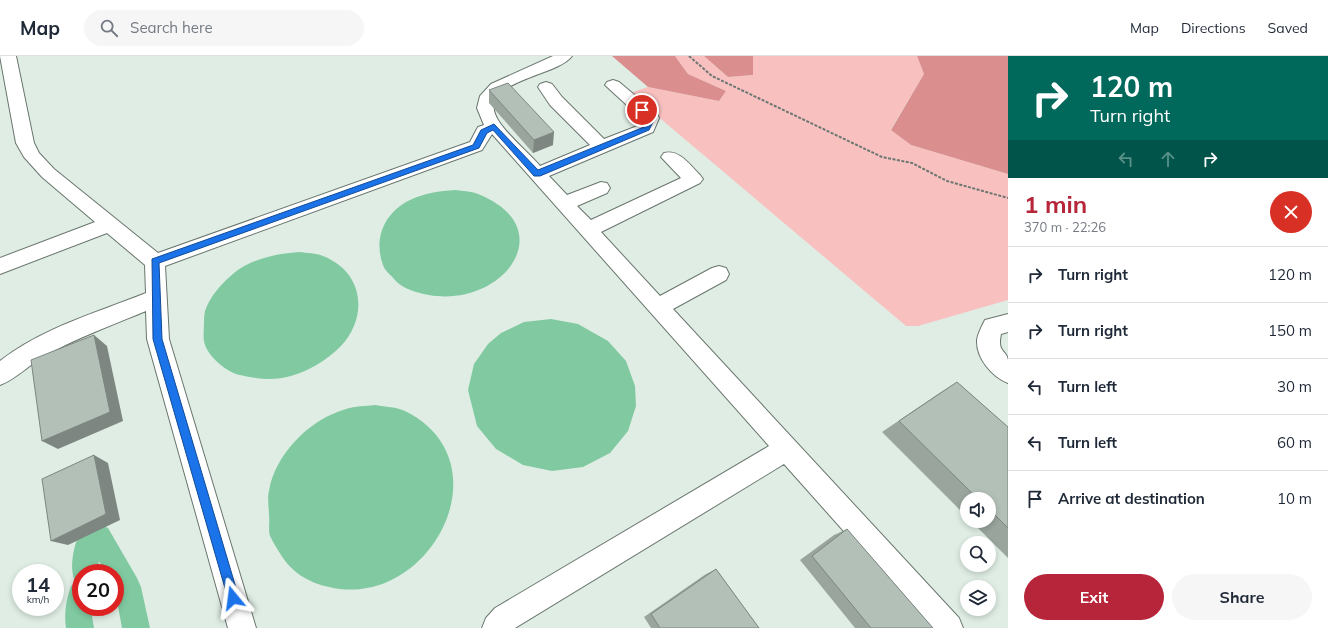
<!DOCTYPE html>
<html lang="en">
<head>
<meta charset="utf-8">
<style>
  body { margin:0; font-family:Mulish,sans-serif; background:#f6f6f7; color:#1f2937; height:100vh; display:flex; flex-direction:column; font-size:15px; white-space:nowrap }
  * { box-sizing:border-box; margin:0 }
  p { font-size:13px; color:#747a83 }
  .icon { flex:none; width:22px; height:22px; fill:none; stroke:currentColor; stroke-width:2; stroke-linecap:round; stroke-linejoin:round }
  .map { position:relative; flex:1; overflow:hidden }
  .drawer { display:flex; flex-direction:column; background:#fff; width:320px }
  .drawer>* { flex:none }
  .top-card { background:#00695c; color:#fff; overflow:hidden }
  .controls { position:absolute; left:960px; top:436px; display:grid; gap:8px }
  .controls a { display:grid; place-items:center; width:36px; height:36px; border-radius:50%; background:#fff; box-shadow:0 2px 6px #0003; font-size:20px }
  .speed { position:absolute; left:12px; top:508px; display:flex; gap:8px; font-size:20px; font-weight:700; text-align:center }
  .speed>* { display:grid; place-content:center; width:52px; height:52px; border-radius:50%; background:#fff; box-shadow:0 2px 6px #0003; line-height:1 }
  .speed small { font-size:10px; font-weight:400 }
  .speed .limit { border:6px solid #d22; background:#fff; color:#111 }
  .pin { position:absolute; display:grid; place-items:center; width:34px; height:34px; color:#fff; margin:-17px; border:2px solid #fff; border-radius:50%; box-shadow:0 1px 4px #0007 }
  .me { position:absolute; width:44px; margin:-22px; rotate:344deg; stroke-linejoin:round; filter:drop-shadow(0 0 3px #0008) }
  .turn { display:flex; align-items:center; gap:14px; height:84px; padding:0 16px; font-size:18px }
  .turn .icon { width:52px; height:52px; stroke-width:2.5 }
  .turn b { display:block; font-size:28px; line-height:34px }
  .lanes { display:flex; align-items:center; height:38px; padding:0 16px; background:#0003; justify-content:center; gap:20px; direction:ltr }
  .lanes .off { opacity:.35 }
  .round { display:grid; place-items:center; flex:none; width:42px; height:42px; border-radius:21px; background:#f6f6f7 }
  .summary { display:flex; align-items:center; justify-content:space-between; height:68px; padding:0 16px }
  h1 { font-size:24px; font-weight:700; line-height:30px; color:#b62539 }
  .button { display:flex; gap:8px; margin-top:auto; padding:8px 16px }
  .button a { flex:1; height:46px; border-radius:24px; background:#b62539; color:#fff; font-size:16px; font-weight:700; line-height:46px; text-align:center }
  .button a+a { background:#f6f6f7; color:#1f2937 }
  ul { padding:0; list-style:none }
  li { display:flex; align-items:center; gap:12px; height:56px; padding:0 16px; border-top:1px solid #e0e1e3 }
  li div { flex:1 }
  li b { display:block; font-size:15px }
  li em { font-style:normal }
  header { display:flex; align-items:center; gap:24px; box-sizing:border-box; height:56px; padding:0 20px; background:#fff; border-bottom:1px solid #e0e1e3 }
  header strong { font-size:19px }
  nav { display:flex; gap:22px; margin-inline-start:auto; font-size:14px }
  .search { width:280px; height:36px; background:#f6f6f7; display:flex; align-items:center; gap:10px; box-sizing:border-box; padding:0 14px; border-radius:22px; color:#747a83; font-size:15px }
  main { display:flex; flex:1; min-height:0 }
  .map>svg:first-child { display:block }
  .green { fill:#f8c1c0 }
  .forest { fill:#db8e8e }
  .water { fill:#81caa1 }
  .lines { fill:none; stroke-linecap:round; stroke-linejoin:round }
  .canal { fill:#81caa1; fill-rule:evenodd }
  .minor-casing { stroke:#69756d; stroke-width:2 }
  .path { stroke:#6d7671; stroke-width:2; stroke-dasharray:3 1.5; stroke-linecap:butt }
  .minor { fill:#fff; fill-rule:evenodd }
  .wall { fill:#9aa59e }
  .shaded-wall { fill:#7d8681 }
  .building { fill:#b3c0b8; stroke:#7d8681 }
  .route { fill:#1a73e8; stroke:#114b97 }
</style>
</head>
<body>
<header>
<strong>Map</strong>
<div class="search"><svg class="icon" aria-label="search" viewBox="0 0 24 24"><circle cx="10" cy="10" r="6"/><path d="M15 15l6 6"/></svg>Search here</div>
<nav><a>Map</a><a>Directions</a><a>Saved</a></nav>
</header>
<main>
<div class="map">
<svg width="1008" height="572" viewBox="0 0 1008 572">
  <rect width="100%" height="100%" fill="#dfede4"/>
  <!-- green -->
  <path class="green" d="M675,0H704L728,21L753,19V0H917L924,18L891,73L911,89L1008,118V244L918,270H906L630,37L648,31L719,45L726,35L688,18Z"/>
  <!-- forest -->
  <path class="forest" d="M612,0H675L688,18L726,35L719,45L648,31Z
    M704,0H753V19L728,21Z
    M917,0H1008V118L911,89L891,74L924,18Z"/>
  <!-- water -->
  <path class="water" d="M455,134C462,135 471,135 478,138C563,172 503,252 429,239C418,237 402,233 394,223C391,219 384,214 383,209C373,182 385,156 410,144C425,137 439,135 455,134Z
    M299,196C307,197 316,197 323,200C364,216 369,261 340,291C327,304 309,315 291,320C274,325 257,323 240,319C227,317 206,299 204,285C203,280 204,273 204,267C204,264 204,259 205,255C210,240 222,227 234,217C253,202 276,198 299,196Z
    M551,263L578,268L608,285L626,305L635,330L636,350L628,375L610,397L583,411L552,415L523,409L496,393L477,370L468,334L474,308L488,288L501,277L524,266Z
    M376,349C385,351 397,351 405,355C508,406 429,555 329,531C309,527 291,516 281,499C277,493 273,486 270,480C268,474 270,465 269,459C269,452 267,442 269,435C275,398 310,363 346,353C355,350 366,350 376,349Z"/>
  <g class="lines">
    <!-- canal -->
    <path class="canal" d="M99,468L108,472L137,522L141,531L150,572H122L115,534V517H105L99,505L97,517H81V551H93L92,560L94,572H66C64,557 66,544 71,530L78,528L75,526C69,512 73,493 79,478Z"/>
    <defs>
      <path id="minor" d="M0,0H16L34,87L39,97L54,113L158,197L470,86L478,71L484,69L477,52L480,40L491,28L553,0H572C557,21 474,25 498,64C506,78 529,97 540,110L590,89L550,49L538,31L540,28L546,26L552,28L562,41L604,83L640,69L642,63L605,29L607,26L613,24L619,26L657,58L659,62L653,76L549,120L567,139L601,126L607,127L610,132L607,137L577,150L591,164L681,122L661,101L664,97C679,93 690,109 700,119L703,123L700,127L601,176L660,240L712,212L719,210L726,212L729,218L726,224L673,253L959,562L963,572H930L784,408L515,572H482L486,562L495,552L769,390L492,78L482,94L165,210L169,283L256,572H228L147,283L146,255C112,269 77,282 44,300C29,309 16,323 0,329V305C42,272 96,257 146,237L145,209L107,177L0,218V202L95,166L42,121L24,101L16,87Z
        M1008,258V276L1001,278C997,297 1006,293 1008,304C1008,311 1008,320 1008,327C992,321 976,302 977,284C978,277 982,270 985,264Z"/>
    </defs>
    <!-- minor casing -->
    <use href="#minor" class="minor-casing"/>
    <!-- path -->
    <path class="path" d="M689,0L712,20L882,101L912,107L947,125L1008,142"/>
    <!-- minor -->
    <use href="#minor" class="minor"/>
  </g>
  <!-- wall -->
  <path class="wall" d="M489,34L553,89L533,97L489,47Z
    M957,326L1008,371V502L971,465H989V443H967V461L882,376L938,338Z
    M847,473L933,572H855L800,504L834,479Z
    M716,513L759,572H651L644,561L706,518Z"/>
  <!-- shaded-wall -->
  <path class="shaded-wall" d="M554,76L553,89L533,97L534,84Z
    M94,279L107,290L123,365L58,393L42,385Z
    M94,399L108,407L120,464L68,489L51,485Z"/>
  <!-- building -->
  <path class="building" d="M508,27L554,76L534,84L489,34Z
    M94,279L110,356L42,385L31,304Z
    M957,326L1008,371V472L989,453V443H978L899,365Z
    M94,399L106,458L51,485L42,423Z
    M847,473L933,572H871L812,500Z
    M716,513L759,572H660L651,558Z"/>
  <!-- route -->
  <path class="route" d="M639,52H644L655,62L649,74L540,120H534L493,74L487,77L479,92L159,207L162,283L239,542L237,546L233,547L229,546L153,283L152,203L473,89L481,74L494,68L538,114L644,71L648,62L639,55Z"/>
</svg>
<div class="controls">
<a><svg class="icon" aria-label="sound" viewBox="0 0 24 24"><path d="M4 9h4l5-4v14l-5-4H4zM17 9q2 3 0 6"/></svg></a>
<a><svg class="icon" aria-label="search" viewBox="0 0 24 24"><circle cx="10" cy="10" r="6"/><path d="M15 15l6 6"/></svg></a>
<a><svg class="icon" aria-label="layers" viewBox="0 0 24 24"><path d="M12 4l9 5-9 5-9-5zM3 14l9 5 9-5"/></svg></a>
</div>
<div class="speed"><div>14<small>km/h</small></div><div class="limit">20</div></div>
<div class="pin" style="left:642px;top:54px;background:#d93025"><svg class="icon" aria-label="arrive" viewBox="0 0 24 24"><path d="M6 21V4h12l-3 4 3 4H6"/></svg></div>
<svg class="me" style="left:233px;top:542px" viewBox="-20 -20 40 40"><path d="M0-17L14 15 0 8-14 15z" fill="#1a73e8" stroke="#fff" stroke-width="4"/></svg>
</div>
<section class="drawer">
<div class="top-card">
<div class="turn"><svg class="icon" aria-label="right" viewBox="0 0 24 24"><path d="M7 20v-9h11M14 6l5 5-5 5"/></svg><div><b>120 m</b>Turn right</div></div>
<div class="lanes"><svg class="icon off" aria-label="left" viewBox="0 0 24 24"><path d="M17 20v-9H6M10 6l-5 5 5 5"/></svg><svg class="icon off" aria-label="ahead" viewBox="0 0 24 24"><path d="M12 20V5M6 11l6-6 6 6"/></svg><svg class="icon" aria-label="right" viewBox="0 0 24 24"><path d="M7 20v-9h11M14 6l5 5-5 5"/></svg></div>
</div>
<div class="summary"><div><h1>1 min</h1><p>370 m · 22:26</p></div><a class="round" style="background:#d93025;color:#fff"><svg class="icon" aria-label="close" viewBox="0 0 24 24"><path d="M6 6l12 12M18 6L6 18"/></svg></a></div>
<ul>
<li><svg class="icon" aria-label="right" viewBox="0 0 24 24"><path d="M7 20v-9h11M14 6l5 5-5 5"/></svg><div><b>Turn right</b></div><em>120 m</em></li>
<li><svg class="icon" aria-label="right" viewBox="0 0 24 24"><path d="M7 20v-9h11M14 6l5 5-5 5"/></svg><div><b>Turn right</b></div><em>150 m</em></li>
<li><svg class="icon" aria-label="left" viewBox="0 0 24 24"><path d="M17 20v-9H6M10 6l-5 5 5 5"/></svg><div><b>Turn left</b></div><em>30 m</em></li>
<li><svg class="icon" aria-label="left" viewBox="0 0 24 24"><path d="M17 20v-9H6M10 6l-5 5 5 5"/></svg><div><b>Turn left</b></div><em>60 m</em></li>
<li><svg class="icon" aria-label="arrive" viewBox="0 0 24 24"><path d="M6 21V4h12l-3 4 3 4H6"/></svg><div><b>Arrive at destination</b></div><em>10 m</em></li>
</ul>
<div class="button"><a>Exit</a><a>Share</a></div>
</section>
</main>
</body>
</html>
